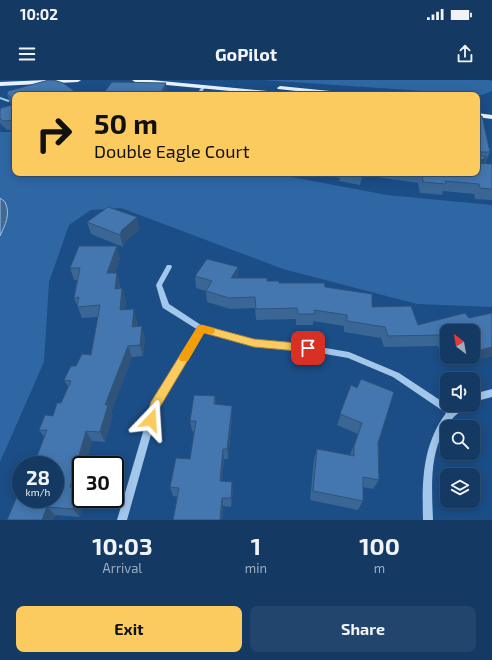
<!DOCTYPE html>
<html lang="en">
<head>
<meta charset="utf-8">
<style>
  body { margin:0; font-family:"Exo 2",sans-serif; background:#21456d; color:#f1f3f6; height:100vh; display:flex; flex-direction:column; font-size:15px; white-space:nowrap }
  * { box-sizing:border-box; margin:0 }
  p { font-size:13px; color:#9dadbf }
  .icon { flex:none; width:22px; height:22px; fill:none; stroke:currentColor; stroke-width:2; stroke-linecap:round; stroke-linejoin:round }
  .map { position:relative; height:440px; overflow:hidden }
  .drawer { display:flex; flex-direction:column; background:#143a64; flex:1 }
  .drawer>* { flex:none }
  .hud { position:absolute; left:12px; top:12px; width:468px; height:84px; border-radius:8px; box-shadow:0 2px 10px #0003,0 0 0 1px #335478; background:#fccb60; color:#111; overflow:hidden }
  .needle { width:26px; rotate:329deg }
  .fabs { position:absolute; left:440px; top:244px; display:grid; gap:8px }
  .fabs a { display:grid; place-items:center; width:40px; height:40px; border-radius:8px; background:#143a64; box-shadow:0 2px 10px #0003,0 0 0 1px #335478; font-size:20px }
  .speed { position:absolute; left:12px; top:376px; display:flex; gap:8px; font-size:20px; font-weight:700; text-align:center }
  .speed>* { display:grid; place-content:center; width:52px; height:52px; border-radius:50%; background:#143a64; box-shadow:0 2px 10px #0003,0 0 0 1px #335478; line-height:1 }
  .speed small { font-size:10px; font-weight:400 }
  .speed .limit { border:2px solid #111; border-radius:6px; background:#fff; color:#111 }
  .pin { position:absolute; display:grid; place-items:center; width:34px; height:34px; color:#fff; margin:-17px; border-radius:8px; box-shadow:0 2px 6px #0006 }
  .me { position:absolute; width:44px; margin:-22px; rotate:20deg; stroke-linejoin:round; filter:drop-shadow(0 0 3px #0008) }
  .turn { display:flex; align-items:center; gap:14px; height:84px; padding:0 16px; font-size:18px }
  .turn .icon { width:52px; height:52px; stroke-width:2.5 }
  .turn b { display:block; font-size:28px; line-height:34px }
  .eta { display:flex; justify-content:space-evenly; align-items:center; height:68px; text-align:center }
  .eta b { font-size:24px; font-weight:700; line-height:28px }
  .button { display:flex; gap:8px; margin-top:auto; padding:8px 16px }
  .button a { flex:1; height:46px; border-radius:8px; background:#fccb60; color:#111; font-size:16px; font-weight:700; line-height:46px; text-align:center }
  .button a+a { background:#21456d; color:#f1f3f6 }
  .status { display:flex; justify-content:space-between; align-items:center; height:28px; padding:0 20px; background:#143a64; direction:ltr }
  .status svg { height:11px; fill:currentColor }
  header { display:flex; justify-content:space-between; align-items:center; height:52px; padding:0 16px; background:#143a64; font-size:18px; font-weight:700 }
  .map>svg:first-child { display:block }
  .green { fill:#2f67a4 }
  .water { fill:#446892; stroke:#96c1ed }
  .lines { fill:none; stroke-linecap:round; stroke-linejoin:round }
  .minor { fill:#a3c6eb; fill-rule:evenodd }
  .major { fill:#e8f1ff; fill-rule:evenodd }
  .wall { fill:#3a6696 }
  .shaded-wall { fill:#30537a }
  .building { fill:#4477af; stroke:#30537a }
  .route { fill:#fccb60; stroke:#a4843e }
  .slow { fill:#f59e0b }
</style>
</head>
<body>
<div class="status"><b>10:02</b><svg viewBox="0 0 49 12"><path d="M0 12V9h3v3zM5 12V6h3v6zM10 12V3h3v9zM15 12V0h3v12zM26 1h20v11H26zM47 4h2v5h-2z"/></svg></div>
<header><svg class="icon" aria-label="menu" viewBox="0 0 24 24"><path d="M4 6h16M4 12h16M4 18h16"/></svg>GoPilot<svg class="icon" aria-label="share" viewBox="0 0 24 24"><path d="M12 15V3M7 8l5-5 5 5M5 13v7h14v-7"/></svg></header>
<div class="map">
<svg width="492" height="440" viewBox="0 0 492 440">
  <rect width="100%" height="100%" fill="#1b4d86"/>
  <!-- green -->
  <path class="green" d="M262,0H489L492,1V11L482,15Z
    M0,52H15V93H270L387,115L492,125V227L417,224L283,189L121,128L91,130L69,145L49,202L44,282L0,382Z"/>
  <!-- water -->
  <path class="water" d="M0,118L5,122C11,134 5,145 0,156Z"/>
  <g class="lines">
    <!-- minor -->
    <path class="minor" d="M203,5L206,6L200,15H196Z
      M0,17L9,20L10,21L8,22L0,19Z
      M167,185H171L172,187L162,205L169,224L204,247L254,260L308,265L349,272L399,293L452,328L456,325H466C463,331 457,333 453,338C450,341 446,346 444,351C429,377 432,411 433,440H423C422,401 422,366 446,333L393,297L348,278L308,271L254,266L204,252L159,326L127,440H117L151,325L198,250L163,228L162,226L156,205Z
      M492,309V317L473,322V314Z"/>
    <!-- major -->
    <path class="major" d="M47,0H81L78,2L0,6V2Z
      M132,0H151L289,13L292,15H272L135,2Z
      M280,6L350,13L353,15H333L278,9L277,8Z
      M477,33L492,35V39L477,37Z"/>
  </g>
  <!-- wall -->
  <path class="wall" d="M167,13L166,15H104L103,14Z
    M7,14L15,15V49L7,50L0,43V30L13,25L10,23Z
    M477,36L490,72L485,84H492V120L475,119L474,114L443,111L442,115L420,113L418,103L363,95L360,105L339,101L340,98L315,93H477Z
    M295,93H311L309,96Z
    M87,142L140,149L125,162L123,167L91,154Z
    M120,178L115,193H117L120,204V208L126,220L125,230L137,241V247L145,258L143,276L132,277L111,332L113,335L105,362L92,361L79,407H80L81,409L80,437L55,435L53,440H7L34,384L44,357L39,350L53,336L61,323L68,307L64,300L76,286L91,275L98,237L82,238L74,218L77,200H74L70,188Z
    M195,196L238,198L267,201L279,203L325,207L418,245L465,233L492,276L464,284L459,277H473V251H447V273L444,274L437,266L384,267L381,258L344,252V246L313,241V245H296V239L256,240L255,228L230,229L207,222L206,211L196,208Z
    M351,305L378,363L379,400L373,409L363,407V421L358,430L310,420L314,379L317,369L350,375L358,354L337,345Z
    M215,316L216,324L232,326V337L228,379H224L222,401L233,411L231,427L223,426L222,440H173L178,417L173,416L170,407L190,379L194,352L192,351L190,341Z"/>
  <!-- shaded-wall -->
  <path class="shaded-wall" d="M166,3L167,13L166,15H160Z
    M487,77L483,88L477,90V82Z
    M363,93H364L360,105L362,95Z
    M137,137L140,149L125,162L123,167L120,155L122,150Z
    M117,166L120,178L111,205L107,193Z
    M238,187V199L231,198Z
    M117,193L120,204L118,220L115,209Z
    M122,208L126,220L124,242L120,230Z
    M134,229L137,241L135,258L132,247Z
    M142,246L145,258L143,276L140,265Z
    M128,266L132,277L111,332L113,335L105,362L100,352L105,325Z
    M492,267V276L464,284L468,277H473V272Z
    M447,268V273L444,274Z
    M215,316L216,328L214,324Z
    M232,326V337L228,379L227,369Z
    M86,351L92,361L85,385H81V400L77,416L70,407Z
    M223,369L224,379L221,410L220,401Z
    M232,402L233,411L231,427V418Z
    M80,407L81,409V419H85L80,437L73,429Z
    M222,418L223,426L222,440H220Z
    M47,427L55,435L53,440H42Z"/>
  <!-- building -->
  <path class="building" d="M49,0H54L63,3L80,15H15V21L7,14L8,11Z
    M112,2L166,3L160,15H120L121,14H103Z
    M256,13L253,15H239Z
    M15,24V40L3,41L0,38V30L1,28Z
    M477,36H482L490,72H480V76L487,77L477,82Z
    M477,83L492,84V109L480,108L479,104L445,101L446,104L423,102L422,93H477Z
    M353,93H363L362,95Z
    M108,127L137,137L122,150L120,155L87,142Z
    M79,166H117L107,193H117L115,209L122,208L120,230L134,229L132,247L142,246L140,265L128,266L105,325H108L100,352L86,351L70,407H80L73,429L47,427L42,440H7L21,407V419H55V385H30V384H34L47,350H39L45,335L53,336L57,323H61L71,301L64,300L71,286H76L82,274L91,275L100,225L77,227L79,217L74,218L80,188H70Z
    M207,179L238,187L231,198H267V201H279V203H324L325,207L372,214V227L411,226L418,245L465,233L469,238L492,233V267L473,272V251H447V260L443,255L388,256L385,247L347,241V235L314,230L315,234H298L297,228L256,229L255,217L229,218L206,211L212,201L195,196Z
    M361,299L394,312L378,363L379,400L363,397V421L313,411L317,369L354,376V367L362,343L340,334L351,305L357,308Z
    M194,315L215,316L214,324L232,326L227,369H223L220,401L232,402L231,418H222L220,440H173L179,408L170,407L176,378L190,379L196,341H190Z"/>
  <!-- route -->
  <path class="route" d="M202,245L254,259L308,264L313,268L308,272L254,267L204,253L160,327L155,343L151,345L147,343L145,340L151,322L198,246Z"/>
  <!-- slow -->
  <path class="slow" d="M202,245L213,248L215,251L213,254L204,253L188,281H180L179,278L180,275L198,246Z"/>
</svg>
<div class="fabs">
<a><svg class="needle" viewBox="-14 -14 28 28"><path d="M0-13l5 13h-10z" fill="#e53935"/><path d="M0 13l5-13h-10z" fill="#9dadbf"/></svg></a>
<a><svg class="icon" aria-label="sound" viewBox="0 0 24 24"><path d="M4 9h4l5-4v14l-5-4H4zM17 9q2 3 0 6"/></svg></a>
<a><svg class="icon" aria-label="search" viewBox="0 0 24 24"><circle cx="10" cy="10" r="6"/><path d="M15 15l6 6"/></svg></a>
<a><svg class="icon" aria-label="layers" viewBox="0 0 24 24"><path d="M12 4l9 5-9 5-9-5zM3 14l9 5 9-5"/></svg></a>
</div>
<div class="speed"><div>28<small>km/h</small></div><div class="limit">30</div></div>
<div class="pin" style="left:308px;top:268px;background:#d93025"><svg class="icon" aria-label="arrive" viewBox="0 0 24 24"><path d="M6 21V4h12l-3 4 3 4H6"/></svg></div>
<svg class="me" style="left:151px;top:340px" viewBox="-20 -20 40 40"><path d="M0-17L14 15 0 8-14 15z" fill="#fccb60" stroke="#fff" stroke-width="4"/></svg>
<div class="hud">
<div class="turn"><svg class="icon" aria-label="right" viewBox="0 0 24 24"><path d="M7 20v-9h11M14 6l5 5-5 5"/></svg><div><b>50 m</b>Double Eagle Court</div></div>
</div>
</div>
<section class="drawer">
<div class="eta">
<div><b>10:03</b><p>Arrival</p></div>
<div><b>1</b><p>min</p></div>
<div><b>100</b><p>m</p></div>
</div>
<div class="button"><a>Exit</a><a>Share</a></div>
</section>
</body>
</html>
